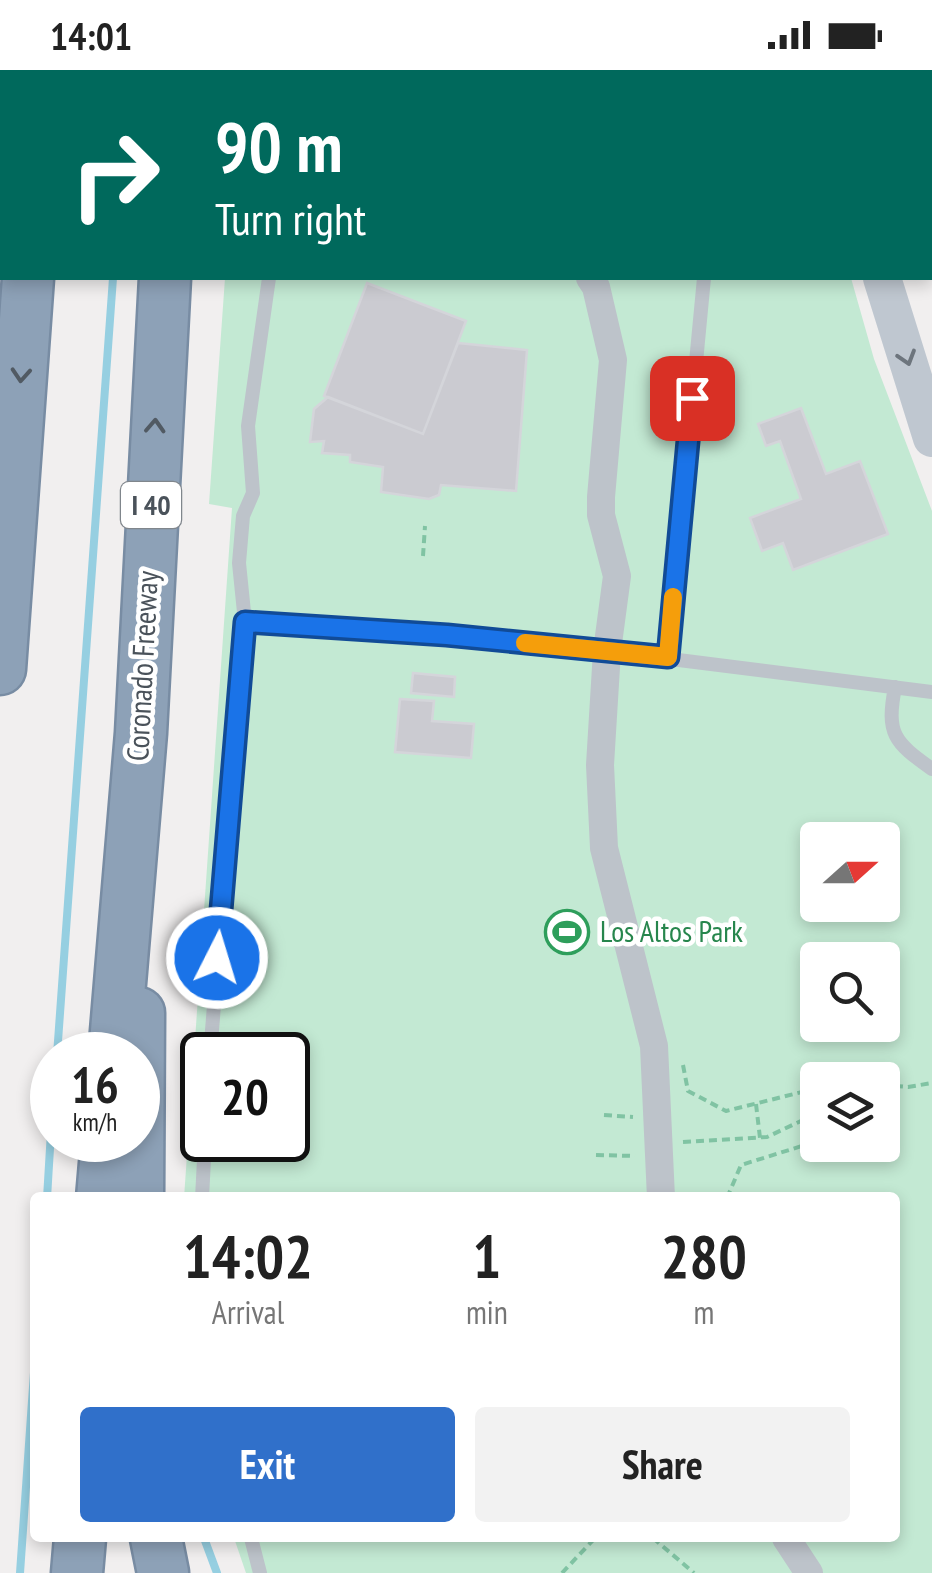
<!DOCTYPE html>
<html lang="en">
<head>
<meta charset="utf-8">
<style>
  body { margin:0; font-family:"PT Sans Narrow",sans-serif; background:#f2f2f2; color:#222; height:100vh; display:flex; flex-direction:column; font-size:38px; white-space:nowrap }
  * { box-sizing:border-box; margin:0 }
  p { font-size:32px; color:#767676 }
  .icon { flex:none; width:55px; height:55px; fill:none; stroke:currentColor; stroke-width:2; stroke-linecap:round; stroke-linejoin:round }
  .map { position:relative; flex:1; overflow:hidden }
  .side { position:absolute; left:30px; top:1122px; width:870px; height:350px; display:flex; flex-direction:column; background:#fff; border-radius:10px; box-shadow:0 5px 15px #0003 }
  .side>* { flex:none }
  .guide { position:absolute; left:0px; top:0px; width:932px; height:210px; box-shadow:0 5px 15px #0003; background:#00695c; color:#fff; overflow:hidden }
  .needle { width:65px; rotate:69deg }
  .buttons { position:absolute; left:800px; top:752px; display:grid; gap:20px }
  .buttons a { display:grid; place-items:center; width:100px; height:100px; border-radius:10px; background:#fff; box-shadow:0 5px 15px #0003; font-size:50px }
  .speed { position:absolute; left:30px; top:962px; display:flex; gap:20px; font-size:50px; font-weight:700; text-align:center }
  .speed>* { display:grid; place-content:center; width:130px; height:130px; border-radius:50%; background:#fff; box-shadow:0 5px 15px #0003; line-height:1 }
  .speed small { font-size:25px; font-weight:400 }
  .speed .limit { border:5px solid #111; border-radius:15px; background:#fff; color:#111 }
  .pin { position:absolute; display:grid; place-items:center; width:85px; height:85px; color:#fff; margin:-42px; border-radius:20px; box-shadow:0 5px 15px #0006 }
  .me { position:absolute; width:110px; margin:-55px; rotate:5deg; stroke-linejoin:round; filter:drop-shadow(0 0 8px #0008) }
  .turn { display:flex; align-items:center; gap:35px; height:210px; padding:0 50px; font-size:45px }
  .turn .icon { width:130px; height:130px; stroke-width:2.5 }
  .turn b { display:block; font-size:70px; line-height:85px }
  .eta { display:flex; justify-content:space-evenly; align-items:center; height:170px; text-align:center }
  .eta b { font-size:60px; font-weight:800; line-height:70px }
  .primary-button { display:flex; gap:20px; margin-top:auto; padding:20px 50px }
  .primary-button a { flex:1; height:115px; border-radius:10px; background:#3070ca; color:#fff; font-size:40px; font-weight:800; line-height:115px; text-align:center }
  .primary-button a+a { background:#f2f2f2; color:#222 }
  .status { display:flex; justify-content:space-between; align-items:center; height:70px; padding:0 50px; background:#fff; direction:ltr }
  .status svg { height:28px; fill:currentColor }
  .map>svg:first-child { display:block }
  .green { fill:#c3e9d3; fill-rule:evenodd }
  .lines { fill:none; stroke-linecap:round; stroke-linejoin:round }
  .stream { stroke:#96cfe1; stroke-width:8 }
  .building { fill:#cbcbd1; stroke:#d4d5da; stroke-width:2.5 }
  .highway-casing { stroke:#788ca3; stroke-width:55 }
  .path { stroke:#80c3a3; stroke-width:4; stroke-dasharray:8 5; stroke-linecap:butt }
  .lane { stroke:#bdc3ca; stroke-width:14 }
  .street { stroke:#bdc3ca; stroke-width:28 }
  .secondary { stroke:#bfc7d0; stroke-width:38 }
  .highway { stroke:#8da1b7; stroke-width:50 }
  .oneway { stroke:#6d757d }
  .oneway2 { stroke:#515a63 }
  .route-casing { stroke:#114b97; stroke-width:25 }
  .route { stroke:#1a73e8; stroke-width:18 }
  .slow { stroke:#f59e0b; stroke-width:18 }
  .labels { text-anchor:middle; stroke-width:9; stroke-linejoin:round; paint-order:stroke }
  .shield { fill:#fff; stroke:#80868c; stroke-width:2.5 }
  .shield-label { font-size:28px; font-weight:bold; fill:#4a525a }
  .street-label { font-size:30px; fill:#4a525a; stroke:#fff }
  .leisure-label { font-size:30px; fill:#27864d; stroke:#fff; text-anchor:start }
</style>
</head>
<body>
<div class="status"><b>14:01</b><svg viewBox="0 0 49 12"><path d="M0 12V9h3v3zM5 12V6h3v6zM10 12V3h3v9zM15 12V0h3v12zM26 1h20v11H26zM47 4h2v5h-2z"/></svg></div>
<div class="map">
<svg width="932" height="1503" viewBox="0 0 932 1503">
  <rect width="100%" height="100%" fill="#f1efef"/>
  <!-- green -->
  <path class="green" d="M240,0H807L808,2H240Z
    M225,208H851L874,289L932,441V1503H246L234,1468H895V1128H184L232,438L209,434ZM818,770H882V835H818ZM818,890H882V955H818ZM202,985H288V1070H202ZM818,1010H882V1075H818Z"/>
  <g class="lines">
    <!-- stream -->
    <path class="stream" d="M127,2V0
      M57,985L113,208
      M47,1128L52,1045
      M204,1468L217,1503
      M20,1503L35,1288"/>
  </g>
  <!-- building -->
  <path class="building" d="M367,213L466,251L423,364L324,326Z
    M458,273L527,280L516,421L441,415L439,425L429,429L381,422L383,397L350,392V385L322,383L324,371L310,372L314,339L328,327L423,364Z
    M801,338L826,404L860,391L888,464L793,500L783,473L762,481L750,448L801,429L780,371L766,376L758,354Z
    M413,603L455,607L454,627L411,623Z
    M400,629L434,631L432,651L474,654L471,688L395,682Z"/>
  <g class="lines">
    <defs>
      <path id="highway" d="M42,2L43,0
        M180,2V0
        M0,599L28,208
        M114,985L141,663L165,208
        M102,1128L107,1070
        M138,1128L139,943
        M156,1468L163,1503
        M77,1503L80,1468"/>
    </defs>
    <!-- highway casing -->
    <use href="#highway" class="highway-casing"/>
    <!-- path -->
    <path class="path" d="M587,0L591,2
      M667,0L678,2
      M754,0L756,2
      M259,2V0
      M621,2L623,0
      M684,2L693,0
      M0,136L2,137
      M423,486L425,456
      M683,995L688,1021L726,1041L810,1020
      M882,1015L908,1017L932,1013
      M756,1034L760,1068
      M604,1045L633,1047
      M811,1050L818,1069
      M683,1072L767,1067L818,1043
      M596,1085L635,1086
      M727,1128L741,1095L818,1071
      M653,1468L694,1503
      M562,1503L595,1468"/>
    <!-- lane -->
    <path class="lane" d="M304,2L305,0
      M269,208L248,356L253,423L243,446L239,493L245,552L447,565L607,581L932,622
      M668,587L704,208
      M895,617C886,664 894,672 932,699
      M210,985L245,552
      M202,1128L205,1070
      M251,1468L260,1503"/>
    <!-- street -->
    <path class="street" d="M480,2V0
      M590,208L596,217L613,290L601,427V445L617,506L607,581L600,695L604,778L654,976L661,1128
      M786,1468L809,1503"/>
    <!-- secondary -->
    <path class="secondary" d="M833,0V2
      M892,0L893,2
      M930,174L932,183
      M882,208L932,368"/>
    <!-- highway -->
    <use href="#highway" class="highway"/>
  </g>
  <!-- one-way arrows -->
  <defs><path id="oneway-chevron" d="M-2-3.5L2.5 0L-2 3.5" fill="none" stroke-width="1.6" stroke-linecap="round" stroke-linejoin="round" transform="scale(2.5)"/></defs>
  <use class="oneway" href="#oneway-chevron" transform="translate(907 288) rotate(73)"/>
  <g class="oneway2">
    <use href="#oneway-chevron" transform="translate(21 305) rotate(94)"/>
    <use href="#oneway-chevron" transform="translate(155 356) rotate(-87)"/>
  </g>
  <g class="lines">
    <defs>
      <path id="route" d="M217,888L245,552L447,565L668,587L692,328"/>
    </defs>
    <!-- route casing -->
    <use href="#route" class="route-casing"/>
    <!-- route -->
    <use href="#route" class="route"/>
    <!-- slow -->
    <path class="slow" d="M525,573L668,587L673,527"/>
  </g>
  <!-- icons -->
  <defs>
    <symbol id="stadium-ring" viewBox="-11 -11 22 22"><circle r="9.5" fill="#fff" stroke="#2e9e5b" stroke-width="1.5"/><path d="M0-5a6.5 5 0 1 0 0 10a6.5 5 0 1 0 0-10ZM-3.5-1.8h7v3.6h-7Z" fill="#2e9e5b"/></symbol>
  </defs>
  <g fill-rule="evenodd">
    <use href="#stadium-ring" x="542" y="837" width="50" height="50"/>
  </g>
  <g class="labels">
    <!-- shield labels -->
    <rect class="shield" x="121" y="412" width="60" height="46" rx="8"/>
    <g class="shield-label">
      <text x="151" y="445">I 40</text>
    </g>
    <!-- street labels -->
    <g class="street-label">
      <text transform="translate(143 596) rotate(-87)" y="10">Coronado Freeway</text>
    </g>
    <!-- leisure labels -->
    <g class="leisure-label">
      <text x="600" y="872">Los Altos Park</text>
    </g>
  </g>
</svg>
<div class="buttons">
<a><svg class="needle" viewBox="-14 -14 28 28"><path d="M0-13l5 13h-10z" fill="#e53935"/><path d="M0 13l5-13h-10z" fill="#767676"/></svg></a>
<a><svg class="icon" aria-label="search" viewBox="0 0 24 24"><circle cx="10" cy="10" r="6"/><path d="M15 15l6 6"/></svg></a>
<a><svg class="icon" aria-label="layers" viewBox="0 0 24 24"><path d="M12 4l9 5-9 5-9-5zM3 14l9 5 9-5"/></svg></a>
</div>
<div class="speed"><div>16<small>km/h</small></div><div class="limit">20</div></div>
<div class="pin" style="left:692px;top:328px;background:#d93025"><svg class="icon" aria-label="arrive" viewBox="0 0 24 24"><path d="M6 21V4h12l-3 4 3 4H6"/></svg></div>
<svg class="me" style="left:217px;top:888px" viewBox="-20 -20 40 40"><circle r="17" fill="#1a73e8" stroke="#fff" stroke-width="3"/><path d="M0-11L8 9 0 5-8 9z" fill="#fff"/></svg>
<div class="guide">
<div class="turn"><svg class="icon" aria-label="right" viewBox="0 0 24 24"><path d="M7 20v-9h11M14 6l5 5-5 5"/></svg><div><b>90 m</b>Turn right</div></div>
</div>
<section class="side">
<div class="eta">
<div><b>14:02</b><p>Arrival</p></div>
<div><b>1</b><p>min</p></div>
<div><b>280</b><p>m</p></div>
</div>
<div class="primary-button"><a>Exit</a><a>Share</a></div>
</section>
</div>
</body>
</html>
